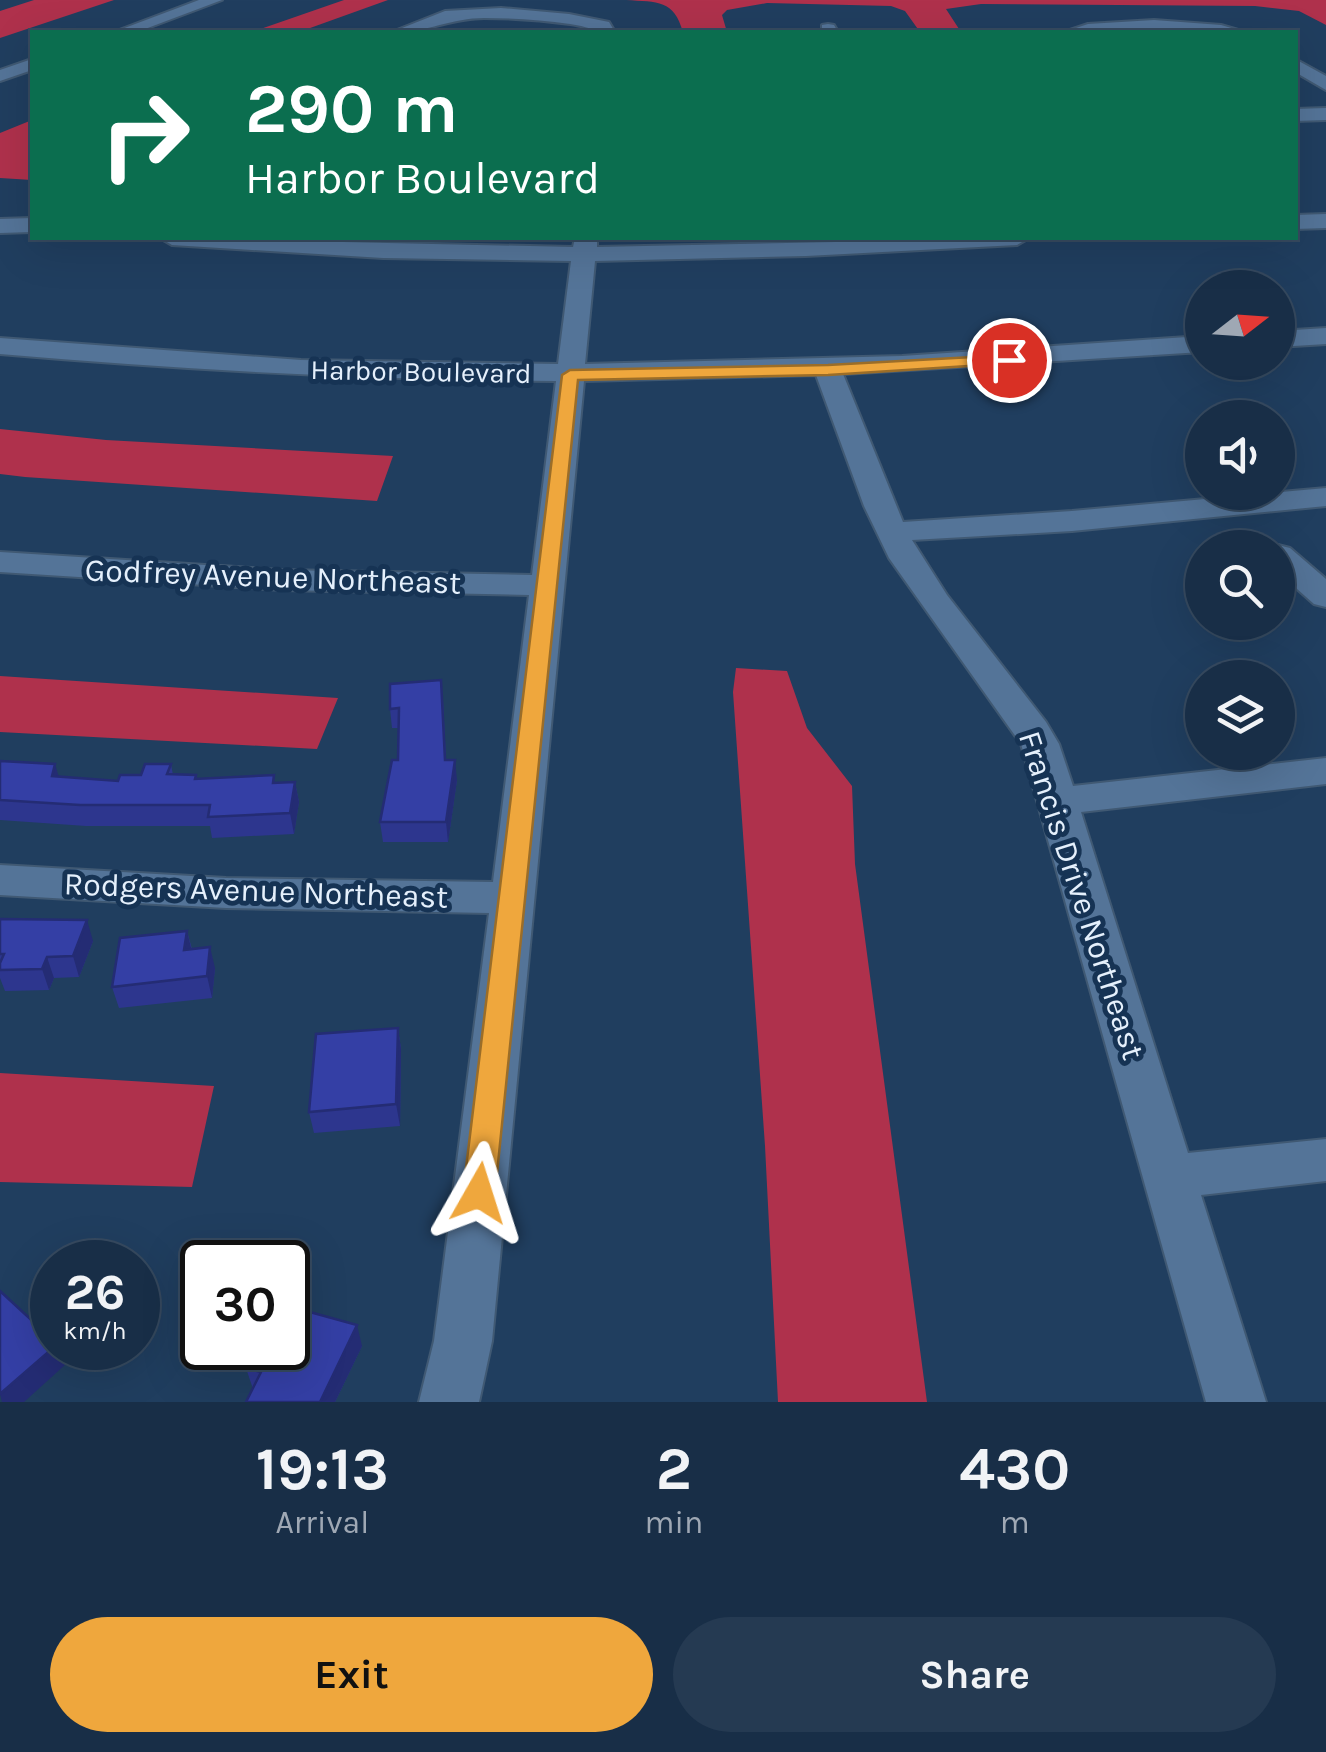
<!DOCTYPE html>
<html lang="en">
<head>
<meta charset="utf-8">
<style>
  body { margin:0; font-family:Karla,sans-serif; background:#253a52; color:#f1f3f6; height:100vh; display:flex; flex-direction:column; font-size:38px; white-space:nowrap }
  * { box-sizing:border-box; margin:0 }
  p { font-size:32px; color:#9fa8b4 }
  .icon { flex:none; width:55px; height:55px; fill:none; stroke:currentColor; stroke-width:2; stroke-linecap:round; stroke-linejoin:round }
  .map { position:relative; height:1402px; overflow:hidden }
  .panel { display:flex; flex-direction:column; background:#182e47; flex:1 }
  .panel>* { flex:none }
  .banner { position:absolute; left:30px; top:30px; width:1268px; height:210px; border-radius:0px; box-shadow:0 10px 40px #0002,0 0 0 2px #364a60; background:#0b6e4f; color:#fff; overflow:hidden }
  .needle { width:65px; rotate:73deg }
  .tools { position:absolute; left:1185px; top:270px; display:grid; gap:20px }
  .tools a { display:grid; place-items:center; width:110px; height:110px; border-radius:50%; background:#182e47; box-shadow:0 10px 40px #0002,0 0 0 2px #364a60; font-size:50px }
  .speed { position:absolute; left:30px; top:1240px; display:flex; gap:20px; font-size:50px; font-weight:700; text-align:center }
  .speed>* { display:grid; place-content:center; width:130px; height:130px; border-radius:50%; background:#182e47; box-shadow:0 10px 40px #0002,0 0 0 2px #364a60; line-height:1 }
  .speed small { font-size:25px; font-weight:400 }
  .speed .limit { border:5px solid #111; border-radius:15px; background:#fff; color:#111 }
  .pin { position:absolute; display:grid; place-items:center; width:85px; height:85px; color:#fff; margin:-42px; border:5px solid #fff; border-radius:50%; box-shadow:0 2px 10px #0007 }
  .me { position:absolute; width:110px; margin:-55px; rotate:6deg; stroke-linejoin:round; filter:drop-shadow(0 0 8px #0008) }
  .turn { display:flex; align-items:center; gap:35px; height:210px; padding:0 50px; font-size:45px }
  .turn .icon { width:130px; height:130px; stroke-width:2.5 }
  .turn b { display:block; font-size:70px; line-height:85px }
  .eta { display:flex; justify-content:space-evenly; align-items:center; height:170px; text-align:center }
  .eta b { font-size:60px; font-weight:700; line-height:70px }
  .button { display:flex; gap:20px; margin-top:auto; padding:20px 50px }
  .button a { flex:1; height:115px; border-radius:60px; background:#efa73d; color:#111; font-size:40px; font-weight:700; line-height:115px; text-align:center }
  .button a+a { background:#253a52; color:#f1f3f6 }
  .map>svg:first-child { display:block }
  .water { fill:#af314c }
  .lines { fill:none; stroke-linecap:round; stroke-linejoin:round }
  .minor-casing { stroke:#405973; stroke-width:4 }
  .minor { fill:#547498; fill-rule:evenodd }
  .wall { fill:#2d368e }
  .shaded-wall { fill:#242c74 }
  .building { fill:#343fa5; stroke:#242c74; stroke-width:2.5 }
  .route { fill:#efa73d; stroke:#9b6d28; stroke-width:2.5 }
  .labels { text-anchor:middle; stroke-width:10; stroke-linejoin:round; paint-order:stroke }
  .far-street-label { font-size:28px; fill:#e5f0fc; stroke:#163354 }
  .street-label { font-size:32px; fill:#e5f0fc; stroke:#163354 }
</style>
</head>
<body>
<div class="map">
<svg width="1326" height="1402" viewBox="0 0 1326 1402">
  <rect width="100%" height="100%" fill="#203e5f"/>
  <!-- water -->
  <path class="water" d="M34,0H114L0,38V11Z
    M344,0H388L299,32H252Z
    M626,0H1326V25L1299,11L1255,6L981,4L946,9L961,32H920L905,11L891,6L767,3L727,10L722,15L727,32H683C674,0 658,2 626,0Z
    M32,120V180L0,178V133Z
    M0,429L106,440L393,456L377,501L25,477L0,474Z
    M736,668L787,671L807,728L852,786L855,864L927,1402H778L765,1146L733,692Z
    M0,676L338,698L317,749L0,732Z
    M0,1073L214,1086L192,1187L0,1182Z"/>
  <g class="lines">
    <defs>
      <path id="minor" d="M199,0H222L137,32H114Z
        M501,8L569,14L609,22L615,32C599,33 587,26 570,24C542,20 513,18 484,18C451,18 422,34 392,32L445,11Z
        M1154,20L1221,25L1245,32H1064L1088,24Z
        M828,24L834,25L838,32H822V25Z
        M32,59V70L0,81V70Z
        M1295,59L1326,76V90L1295,72Z
        M1326,108V120L1295,121V109Z
        M1326,214V228L1295,229V215Z
        M32,218V232L0,233V219Z
        M160,238L573,247L575,238H597V247L1029,238L1017,245L806,256L595,261L585,364L902,356L1202,336V352L843,374L903,522L1072,511L1326,488V506L1072,531L912,540L947,595L1046,722L1059,744L1073,786L1326,758V784L1081,812L1188,1153L1326,1139V1181L1201,1195L1266,1402H1206L1021,744L889,558L864,506L816,375L584,381L492,1341L479,1402H419L434,1341L489,913L226,908L0,895V865L226,878L493,882L529,595L282,590L0,572V552L282,570L532,575L556,381C370,380 185,370 0,354V338L301,360L558,364L571,261L383,258L172,245Z
        M1326,328V344L1278,347V331Z
        M1278,545L1290,548L1326,579V607L1314,604L1278,572V548H1268Z"/>
    </defs>
    <!-- minor casing -->
    <use href="#minor" class="minor-casing"/>
    <!-- minor -->
    <use href="#minor" class="minor"/>
  </g>
  <!-- wall -->
  <path class="wall" d="M443,700L446,760L457,780L448,842H383L380,822L398,760L399,728H392L390,709Z
    M0,761L59,777L118,781L171,764L173,775H196L197,779L276,783L295,782L299,802L294,834L212,838L210,826H86L0,820Z
    M0,919L93,941L79,977L54,978L49,990L5,991L0,978Z
    M187,931L192,949L215,968L212,998L119,1008L112,987Z
    M398,1028L401,1049L400,1126L314,1133L309,1112Z
    M362,1346L335,1402H246L253,1389L246,1368Z"/>
  <!-- shaded-wall -->
  <path class="shaded-wall" d="M455,760L457,780L448,842L446,822Z
    M55,764L61,784L52,776Z
    M295,782L299,802L294,834L290,813Z
    M87,920L93,941L79,977L73,956Z
    M187,931L192,952L184,950Z
    M210,947L215,968L212,998L207,976Z
    M47,957L54,978L49,990L42,969Z
    M398,1028L401,1049L400,1126L396,1104Z
    M357,1325L362,1346L335,1402H320Z
    M53,1348H59L66,1364L24,1402H2L0,1394Z"/>
  <!-- building -->
  <path class="building" d="M441,680L445,760H455L446,822H380L392,760H398L399,708L390,709V684Z
    M0,761L55,764L52,776L118,781L120,775H141L145,764H171L167,774L196,775L195,779L274,775L273,783L295,782L290,813L208,817L210,805H80L0,800Z
    M0,919L87,920L73,956L47,957L42,969L0,970V963L4,954H0Z
    M187,931L184,950L210,947L207,976L112,987L120,938Z
    M398,1028L396,1104L309,1112L316,1034Z
    M0,1291L52,1339L53,1348L0,1394Z
    M288,1306L357,1325L320,1402H246L261,1372L246,1368L257,1348H288Z"/>
  <!-- route -->
  <path class="route" d="M1009,355L1017,360L1015,363L828,375L578,380L495,1193L491,1203L479,1207L468,1203L463,1193L562,375L570,370L828,365Z"/>
  <g class="labels">
    <!-- far-street labels -->
    <g class="far-street-label">
      <text transform="translate(421 371) rotate(1)" y="10">Harbor Boulevard</text>
    </g>
    <!-- street labels -->
    <g class="street-label">
      <text transform="translate(273 576) rotate(2)" y="11">Godfrey Avenue Northeast</text>
      <text transform="translate(256 890) rotate(2)" y="11">Rodgers Avenue Northeast</text>
      <text transform="translate(1082 895) rotate(72)" y="11">Francis Drive Northeast</text>
    </g>
  </g>
</svg>
<div class="tools">
<a><svg class="needle" viewBox="-14 -14 28 28"><path d="M0-13l5 13h-10z" fill="#e53935"/><path d="M0 13l5-13h-10z" fill="#9fa8b4"/></svg></a>
<a><svg class="icon" aria-label="sound" viewBox="0 0 24 24"><path d="M4 9h4l5-4v14l-5-4H4zM17 9q2 3 0 6"/></svg></a>
<a><svg class="icon" aria-label="search" viewBox="0 0 24 24"><circle cx="10" cy="10" r="6"/><path d="M15 15l6 6"/></svg></a>
<a><svg class="icon" aria-label="layers" viewBox="0 0 24 24"><path d="M12 4l9 5-9 5-9-5zM3 14l9 5 9-5"/></svg></a>
</div>
<div class="speed"><div>26<small>km/h</small></div><div class="limit">30</div></div>
<div class="pin" style="left:1009px;top:360px;background:#d93025"><svg class="icon" aria-label="arrive" viewBox="0 0 24 24"><path d="M6 21V4h12l-3 4 3 4H6"/></svg></div>
<svg class="me" style="left:479px;top:1193px" viewBox="-20 -20 40 40"><path d="M0-17L14 15 0 8-14 15z" fill="#efa73d" stroke="#fff" stroke-width="4"/></svg>
<div class="banner">
<div class="turn"><svg class="icon" aria-label="right" viewBox="0 0 24 24"><path d="M7 20v-9h11M14 6l5 5-5 5"/></svg><div><b>290 m</b>Harbor Boulevard</div></div>
</div>
</div>
<section class="panel">
<div class="eta">
<div><b>19:13</b><p>Arrival</p></div>
<div><b>2</b><p>min</p></div>
<div><b>430</b><p>m</p></div>
</div>
<div class="button"><a>Exit</a><a>Share</a></div>
</section>
</body>
</html>
